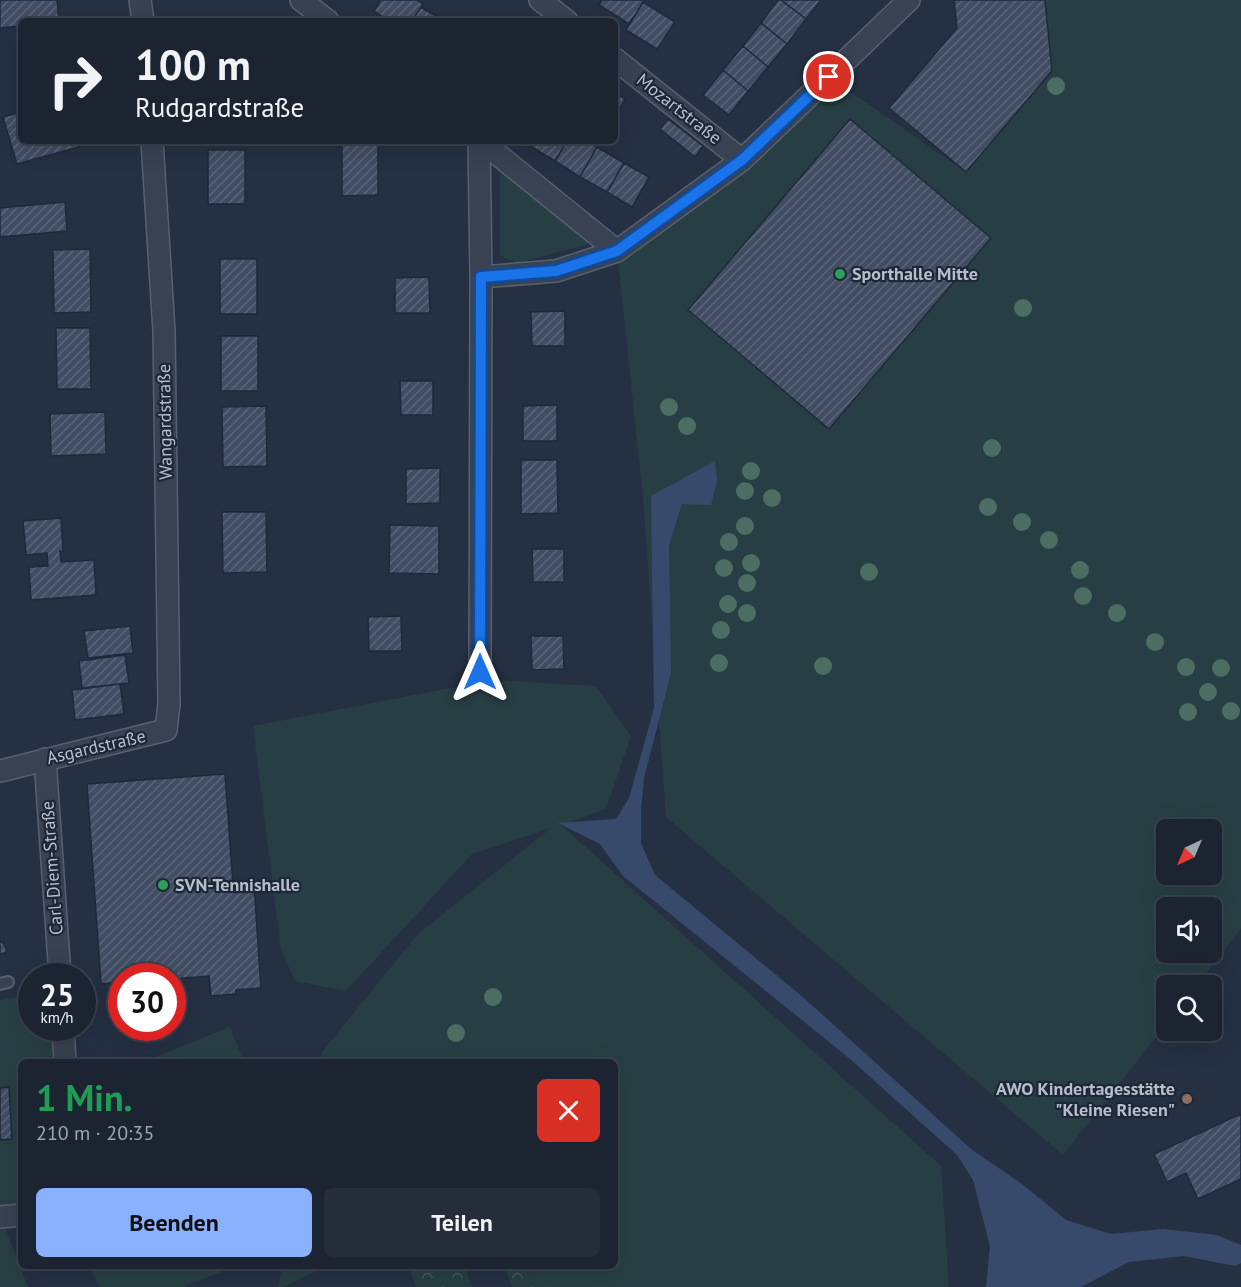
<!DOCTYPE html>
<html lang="de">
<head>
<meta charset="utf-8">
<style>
  body { margin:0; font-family:"PT Sans",sans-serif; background:#252c3a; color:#f1f3f6; height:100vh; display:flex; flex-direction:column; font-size:22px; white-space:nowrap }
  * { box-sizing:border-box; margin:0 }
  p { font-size:20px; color:#a0a4ac }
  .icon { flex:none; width:33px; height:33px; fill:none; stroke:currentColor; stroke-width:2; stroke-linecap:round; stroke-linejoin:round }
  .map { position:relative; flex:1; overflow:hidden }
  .panel { position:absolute; left:18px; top:1059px; width:600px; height:210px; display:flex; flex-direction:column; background:#1c2432; border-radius:9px; box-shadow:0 6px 24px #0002,0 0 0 2px #3a414d }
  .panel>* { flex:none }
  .top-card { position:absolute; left:18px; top:18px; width:600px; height:126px; border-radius:9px; box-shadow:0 6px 24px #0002,0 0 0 2px #3a414d; background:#1c2432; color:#f1f3f6; overflow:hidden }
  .needle { width:39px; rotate:224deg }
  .tools { position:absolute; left:1156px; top:819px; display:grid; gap:12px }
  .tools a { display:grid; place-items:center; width:66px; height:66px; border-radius:9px; background:#1c2432; box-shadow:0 6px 24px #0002,0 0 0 2px #3a414d; font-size:30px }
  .speed { position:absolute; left:18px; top:963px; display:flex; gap:12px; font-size:30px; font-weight:700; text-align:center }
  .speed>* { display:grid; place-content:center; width:78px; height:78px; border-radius:50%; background:#1c2432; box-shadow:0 6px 24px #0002,0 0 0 2px #3a414d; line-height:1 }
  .speed small { font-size:15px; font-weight:400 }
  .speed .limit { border:9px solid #d22; background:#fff; color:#111 }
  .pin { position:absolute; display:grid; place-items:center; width:51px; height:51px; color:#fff; margin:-26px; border:3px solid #fff; border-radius:50%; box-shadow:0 2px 6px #0007 }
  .me { position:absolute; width:66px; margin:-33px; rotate:0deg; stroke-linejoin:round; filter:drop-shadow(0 0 4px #0008) }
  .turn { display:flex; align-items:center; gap:21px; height:126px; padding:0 18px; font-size:27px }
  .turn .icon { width:78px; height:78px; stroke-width:2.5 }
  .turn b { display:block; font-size:42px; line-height:51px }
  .round { display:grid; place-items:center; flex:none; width:63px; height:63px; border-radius:9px; background:#252c3a }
  .overview { display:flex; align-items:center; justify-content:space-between; height:102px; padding:0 18px }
  h1 { font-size:36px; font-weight:600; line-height:45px; color:#1e9e55 }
  .button { display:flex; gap:12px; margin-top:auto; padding:12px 18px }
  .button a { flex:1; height:69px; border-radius:9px; background:#8ab1fd; color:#111; font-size:24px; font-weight:600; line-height:69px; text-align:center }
  .button a+a { background:#252c3a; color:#f1f3f6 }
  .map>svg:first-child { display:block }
  .grass { fill:#273f44; fill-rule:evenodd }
  .park { fill:url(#park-crowns) }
  .water { fill:#384a6b }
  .building { fill:url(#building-hatch); stroke:#20293a; stroke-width:1.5 }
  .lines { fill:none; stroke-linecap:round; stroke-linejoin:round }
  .service-casing { stroke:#576070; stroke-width:14 }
  .minor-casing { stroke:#576070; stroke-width:24 }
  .service { stroke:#394252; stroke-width:10 }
  .minor { stroke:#394252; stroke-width:21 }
  .tree { fill:#4c6d61 }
  .route-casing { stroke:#114b97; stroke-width:15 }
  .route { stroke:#1a73e8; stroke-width:10 }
  .leisure-dot { fill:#2e9e5b; stroke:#1e2738; stroke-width:2 }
  .education-dot { fill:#8d6e63; stroke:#1e2738; stroke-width:2 }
  .labels { text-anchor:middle; stroke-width:4.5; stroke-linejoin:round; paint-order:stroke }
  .street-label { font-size:18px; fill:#b6becc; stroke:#1e2738 }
  .poi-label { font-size:18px; font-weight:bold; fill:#b6becc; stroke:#1e2738; text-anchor:start }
</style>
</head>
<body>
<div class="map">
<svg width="1241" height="1287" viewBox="0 0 1241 1287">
  <defs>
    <pattern id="park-crowns" width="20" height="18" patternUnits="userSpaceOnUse" patternTransform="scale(1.5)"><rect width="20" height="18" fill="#273f44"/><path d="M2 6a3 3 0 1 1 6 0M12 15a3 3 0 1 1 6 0" fill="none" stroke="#44595e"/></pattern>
    <pattern id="building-hatch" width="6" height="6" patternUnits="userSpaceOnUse" patternTransform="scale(1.5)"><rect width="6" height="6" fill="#414d63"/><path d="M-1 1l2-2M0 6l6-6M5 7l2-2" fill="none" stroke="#5a6578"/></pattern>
  </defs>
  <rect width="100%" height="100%" fill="#253043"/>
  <!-- grass -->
  <path class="grass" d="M1045,0H1241V929L1197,985L1167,986V1023L1063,1155L666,817L643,497L617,251L829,77L966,172L1052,71ZM1167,830H1212V874H1167ZM1167,908H1212V952H1167Z
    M511,174L593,243L517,263L500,256V175Z
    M492,680L596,686L631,736L606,809L561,825L941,1166L949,1287H553L524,1266H615V1062H320L322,1052L418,934L551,828L472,854L346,991L295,981L281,950L253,726Z
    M31,994L32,1028H53L56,1062H21V1211L0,1213V1000Z
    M230,1027L244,1062H143Z
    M3,1222L28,1287H0V1223Z
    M90,1266H236L183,1287H99Z
    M282,1266H327L283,1287H278Z"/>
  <!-- park -->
  <path class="park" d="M409,1266H475L466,1271L472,1287H416Z
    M504,1266H524L553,1287H512Z"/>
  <!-- water -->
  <path class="water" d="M715,461L717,481L711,505L682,504L669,545L671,673L644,778L641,811V843L655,875L804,998L971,1149L1022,1184L1066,1220L1111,1234L1163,1229L1217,1235L1241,1245V1263L1235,1266L1184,1256L1129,1262L1081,1287H986L990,1246L973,1180L957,1155L849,1058L623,876L600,844L558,823L616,819L629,798L654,708L651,496Z"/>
  <!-- building -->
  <path class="building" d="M0,0H57L59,21H21V26L0,28Z
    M381,0H417L423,4L412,21H389L374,11Z
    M602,0H645L629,24L599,5Z
    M778,0H781L806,19L787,44L761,23Z
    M781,0H821L806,19Z
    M954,0H1045L1052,71L966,172L889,108L957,28Z
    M643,2L675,22L657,49L626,30Z
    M421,7L444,21H412Z
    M761,23L787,44L768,67L743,46Z
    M743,46L768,67L748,91L723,70Z
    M723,70L748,91L729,115L703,95Z
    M616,93L625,99L615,117V95Z
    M21,112V141H77L79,147L17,164L3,117Z
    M668,119L703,146L695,157L660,129Z
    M850,119L991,238L829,429L688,310Z
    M528,141H567L555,161L527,144Z
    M567,141H585L597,147L580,177L555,161Z
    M342,142H378V195L342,196Z
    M597,147L624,163L607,192L580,177Z
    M208,150H245V204H208Z
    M624,163L649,177L632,207L607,192Z
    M65,202L67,231L0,237V208Z
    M90,249L91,312L54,313L53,250Z
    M220,259H257V314H220Z
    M429,277L430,313H395V278Z
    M565,311V346H532L531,312Z
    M56,328H90L91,389H57Z
    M221,336H258V391H221Z
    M400,381H433V415H401Z
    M557,405V441H523V406Z
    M266,406L267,466L223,467L222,407Z
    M105,412L106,454L51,456L50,414Z
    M521,460H557L558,513L521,514Z
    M440,468V503L406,504V469Z
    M222,512H266L267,572L223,573Z
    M61,518L63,551H60L61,562L94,560L96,595L31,600L29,567L48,566L47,553L26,555L23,521Z
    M390,525L439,526V574L389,573Z
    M532,549H564V582H533Z
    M401,616L402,651H369L368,617Z
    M130,626L133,653L88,658L84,631Z
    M531,636H563L564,669L532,670Z
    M125,655L129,683L82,688L79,661Z
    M120,684L124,714L75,720L72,690Z
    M225,774L233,885L254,884L261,988L236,990V994L211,996L209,976L172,979V976H122V982L101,984L87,784Z
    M0,941L4,944L7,952L0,954Z
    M9,1087L12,1139L0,1140V1088Z
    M1241,1114V1179L1198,1199L1186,1173L1167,1182L1154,1154Z"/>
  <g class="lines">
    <defs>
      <path id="service" d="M0,984L8,982"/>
      <path id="minor" d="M140,0L143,21
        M301,0L328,21
        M540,0L567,21
        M615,59L742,160
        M479,141L481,277L480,672
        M481,141L617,251
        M481,277L556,271L617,251L742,160L909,0
        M45,759L60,976
        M0,771L166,730L169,704L164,331L152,141
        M63,1028L65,1062
        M0,1217L21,1215"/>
    </defs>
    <!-- service casing -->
    <use href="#service" class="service-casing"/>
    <!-- minor casing -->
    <use href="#minor" class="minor-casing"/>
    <!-- service -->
    <use href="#service" class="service"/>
    <!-- minor -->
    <use href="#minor" class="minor"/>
  </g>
  <!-- trees -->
  <g class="tree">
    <circle cx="1056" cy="86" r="9"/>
    <circle cx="1023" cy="308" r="9"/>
    <circle cx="669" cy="407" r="9"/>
    <circle cx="687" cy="426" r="9"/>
    <circle cx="992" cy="448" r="9"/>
    <circle cx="751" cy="471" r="9"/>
    <circle cx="745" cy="491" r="9"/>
    <circle cx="772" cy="498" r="9"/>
    <circle cx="988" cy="507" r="9"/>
    <circle cx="1022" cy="522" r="9"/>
    <circle cx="745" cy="526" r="9"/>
    <circle cx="1049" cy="540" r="9"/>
    <circle cx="729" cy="542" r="9"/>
    <circle cx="751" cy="563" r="9"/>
    <circle cx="724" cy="568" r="9"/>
    <circle cx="1080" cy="570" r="9"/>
    <circle cx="869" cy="572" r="9"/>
    <circle cx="747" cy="583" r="9"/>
    <circle cx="1083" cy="596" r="9"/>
    <circle cx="728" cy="604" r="9"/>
    <circle cx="747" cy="613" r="9"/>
    <circle cx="1117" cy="613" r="9"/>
    <circle cx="721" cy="630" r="9"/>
    <circle cx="1155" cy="642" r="9"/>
    <circle cx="719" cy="663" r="9"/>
    <circle cx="823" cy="666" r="9"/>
    <circle cx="1186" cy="667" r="9"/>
    <circle cx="1221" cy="668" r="9"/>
    <circle cx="1208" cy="692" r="9"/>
    <circle cx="1231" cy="711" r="9"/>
    <circle cx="1188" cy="712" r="9"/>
    <circle cx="493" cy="997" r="9"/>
    <circle cx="456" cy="1033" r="9"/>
  </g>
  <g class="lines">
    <defs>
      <path id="route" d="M480,672L481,277L556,271L617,251L742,160L829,77"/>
    </defs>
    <!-- route casing -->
    <use href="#route" class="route-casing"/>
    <!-- route -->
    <use href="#route" class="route"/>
  </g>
  <!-- markers -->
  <g class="leisure-dot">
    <circle cx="840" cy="274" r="6"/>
    <circle cx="163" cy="885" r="6"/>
  </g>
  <circle class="education-dot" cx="1187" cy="1099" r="6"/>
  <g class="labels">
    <!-- street labels -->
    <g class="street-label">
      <text transform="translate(679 109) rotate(38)" y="6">Mozartstraße</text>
      <text transform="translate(165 422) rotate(-91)" y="6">Wangardstraße</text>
      <text transform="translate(96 747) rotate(-13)" y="6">Asgardstraße</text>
      <text transform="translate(52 868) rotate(-94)" y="6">Carl-Diem-Straße</text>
    </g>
    <!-- poi labels -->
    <g class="poi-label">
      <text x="852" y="280">Sporthalle Mitte</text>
      <text x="175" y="891">SVN-Tennishalle</text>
      <text x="1175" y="1095" text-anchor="end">AWO Kindertagesstätte<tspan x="1175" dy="21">"Kleine Riesen"</tspan></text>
    </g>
  </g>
</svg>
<div class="tools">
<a><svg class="needle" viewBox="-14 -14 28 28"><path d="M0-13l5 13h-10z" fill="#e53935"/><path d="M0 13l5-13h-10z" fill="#a0a4ac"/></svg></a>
<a><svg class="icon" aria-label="sound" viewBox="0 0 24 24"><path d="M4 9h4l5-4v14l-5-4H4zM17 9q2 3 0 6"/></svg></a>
<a><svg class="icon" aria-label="search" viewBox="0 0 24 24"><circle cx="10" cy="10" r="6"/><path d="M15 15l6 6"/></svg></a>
</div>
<div class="speed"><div>25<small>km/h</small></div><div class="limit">30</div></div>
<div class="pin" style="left:829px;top:77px;background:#d93025"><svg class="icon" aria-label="arrive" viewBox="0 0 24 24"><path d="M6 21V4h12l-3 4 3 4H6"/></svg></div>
<svg class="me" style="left:480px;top:672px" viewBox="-20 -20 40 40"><path d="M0-17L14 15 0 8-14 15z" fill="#1a73e8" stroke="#fff" stroke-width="4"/></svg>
<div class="top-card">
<div class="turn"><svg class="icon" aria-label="right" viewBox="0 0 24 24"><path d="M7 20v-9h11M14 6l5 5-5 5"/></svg><div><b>100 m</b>Rudgardstraße</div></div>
</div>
<section class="panel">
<div class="overview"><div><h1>1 Min.</h1><p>210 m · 20:35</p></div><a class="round" style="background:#d93025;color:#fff"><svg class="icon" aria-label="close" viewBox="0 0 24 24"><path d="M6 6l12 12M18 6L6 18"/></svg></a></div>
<div class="button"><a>Beenden</a><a>Teilen</a></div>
</section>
</div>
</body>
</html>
